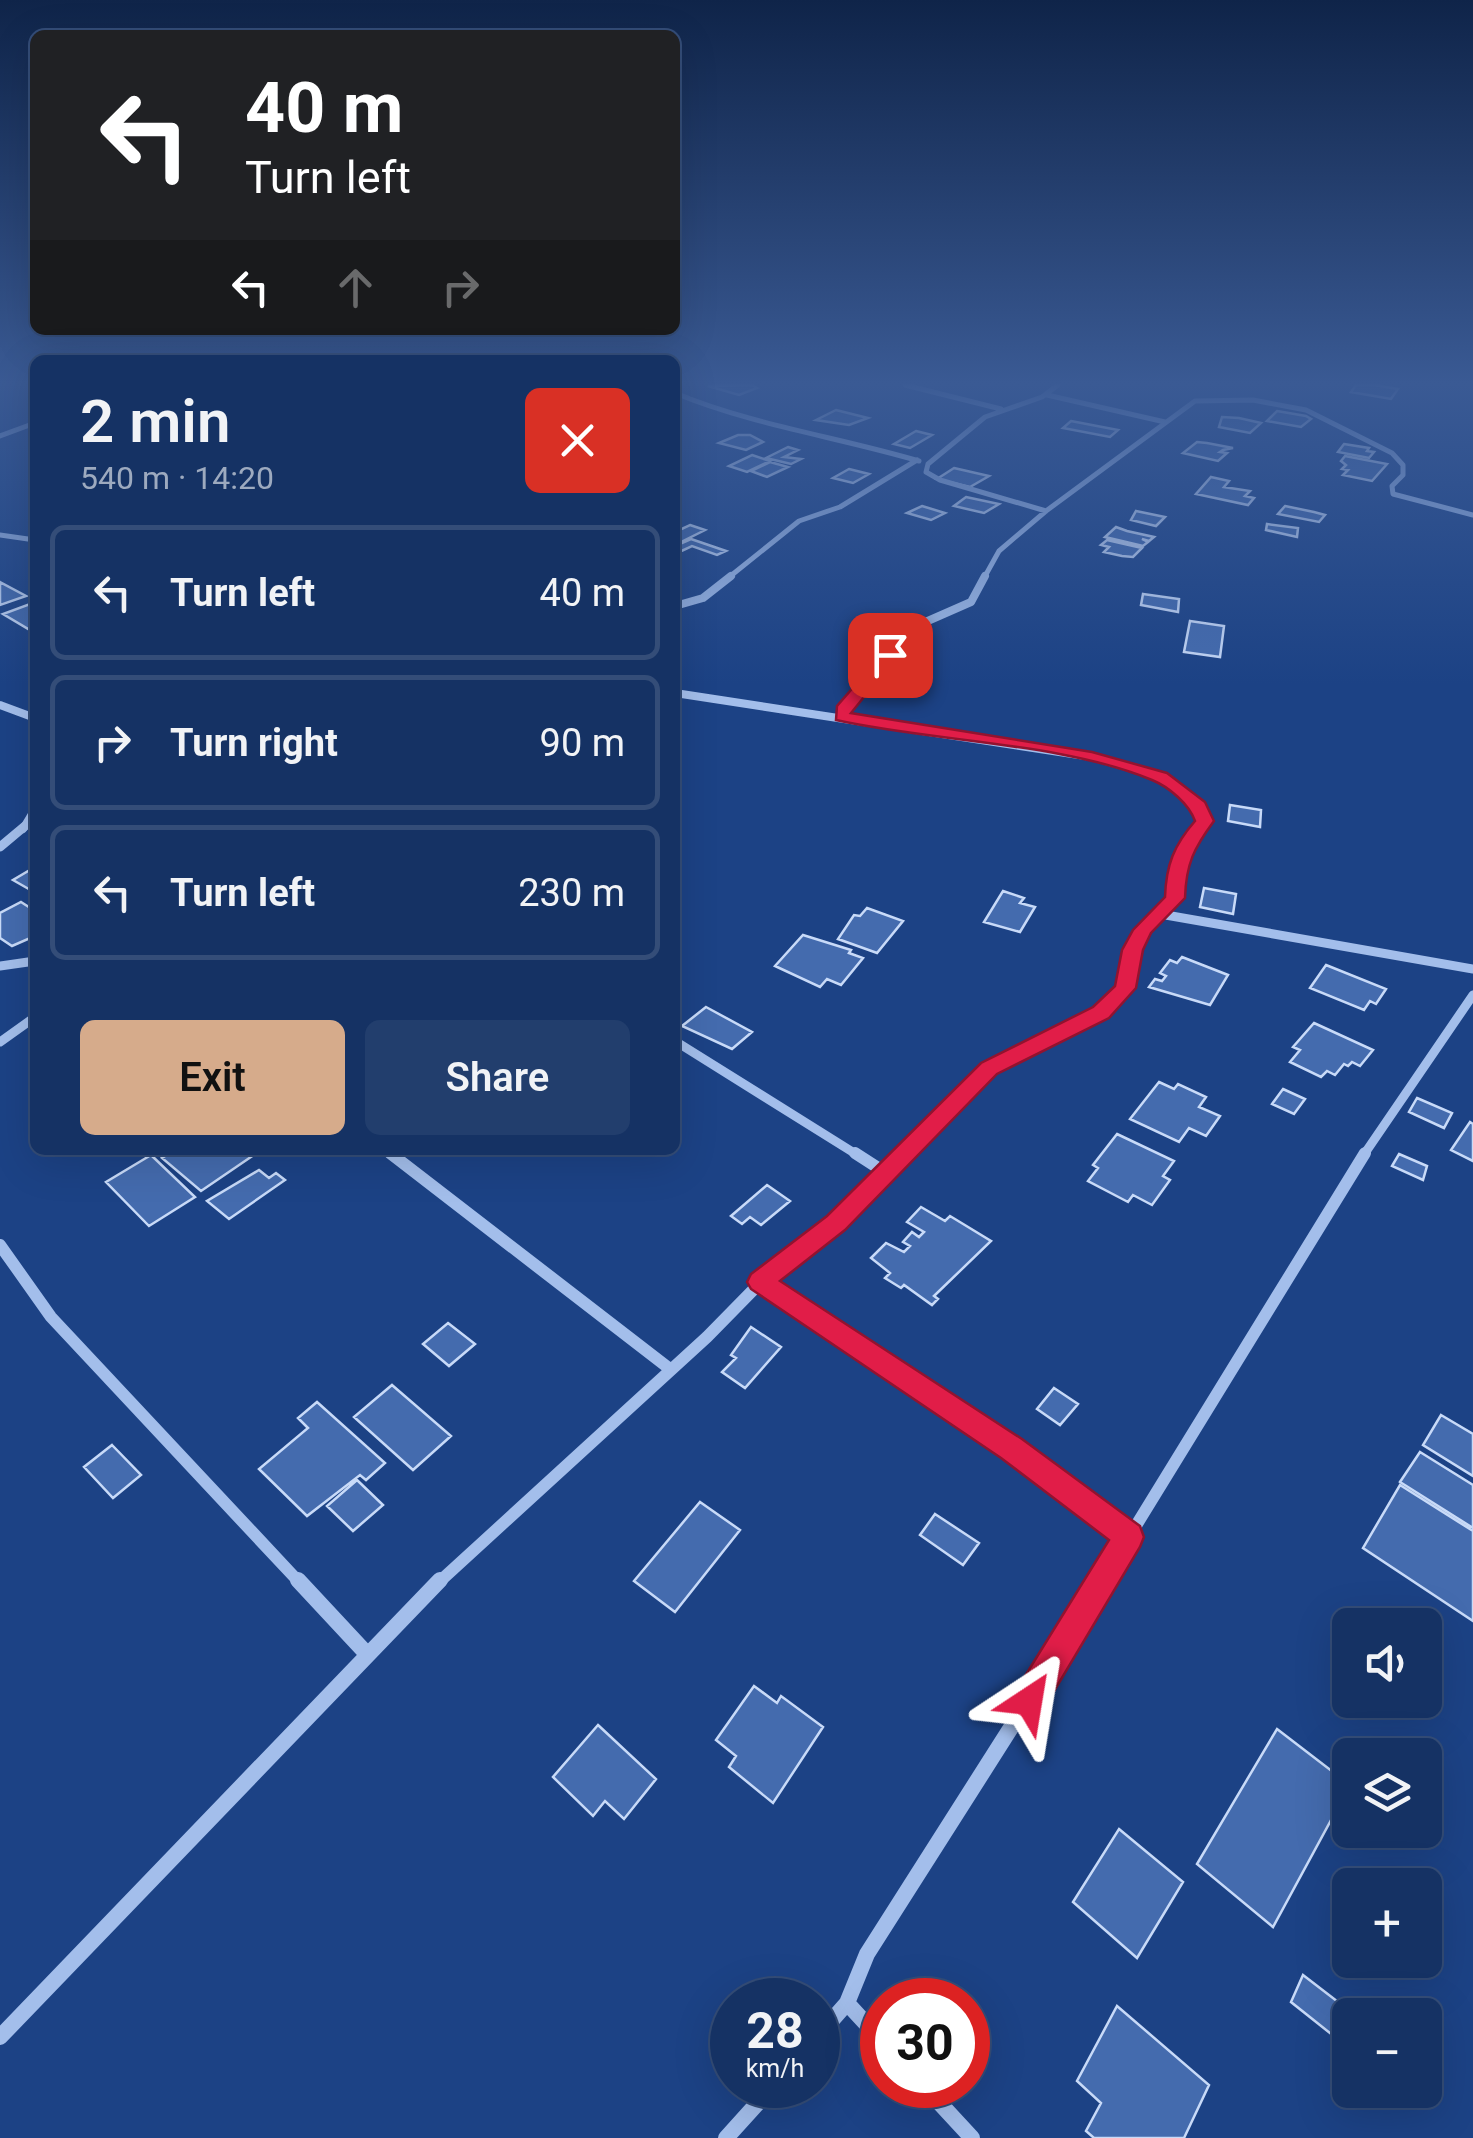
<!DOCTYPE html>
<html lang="en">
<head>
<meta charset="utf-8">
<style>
  body { margin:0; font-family:Roboto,sans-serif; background:#223e6d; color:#f1f3f6; height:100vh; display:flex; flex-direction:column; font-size:38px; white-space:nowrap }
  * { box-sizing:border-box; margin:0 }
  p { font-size:32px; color:#9daabf }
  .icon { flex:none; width:55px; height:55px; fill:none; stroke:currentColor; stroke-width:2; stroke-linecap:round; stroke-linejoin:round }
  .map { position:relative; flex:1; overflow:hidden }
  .sheet { position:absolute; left:30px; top:355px; width:650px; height:800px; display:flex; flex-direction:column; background:#153264; border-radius:15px; box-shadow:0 10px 40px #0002,0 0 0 2px #344d78 }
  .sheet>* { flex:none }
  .hud { position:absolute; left:30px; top:30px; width:650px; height:305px; border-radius:15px; box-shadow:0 10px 40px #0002,0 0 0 2px #344d78; background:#202124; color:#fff; overflow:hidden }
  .fabs { position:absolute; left:1332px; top:1608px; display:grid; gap:20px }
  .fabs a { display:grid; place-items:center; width:110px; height:110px; border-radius:15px; background:#153264; box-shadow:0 10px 40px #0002,0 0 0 2px #344d78; font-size:50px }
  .speed { position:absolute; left:710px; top:1978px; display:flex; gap:20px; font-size:50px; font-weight:700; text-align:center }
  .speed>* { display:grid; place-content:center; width:130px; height:130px; border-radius:50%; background:#153264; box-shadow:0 10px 40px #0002,0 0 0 2px #344d78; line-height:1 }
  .speed small { font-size:25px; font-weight:400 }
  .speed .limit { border:15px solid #d22; background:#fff; color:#111 }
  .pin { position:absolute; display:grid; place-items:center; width:85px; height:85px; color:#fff; margin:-42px; border-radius:20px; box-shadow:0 5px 15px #0006 }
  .me { position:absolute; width:110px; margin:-55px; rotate:33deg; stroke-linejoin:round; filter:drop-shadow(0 0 8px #0008) }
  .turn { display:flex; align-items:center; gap:35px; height:210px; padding:0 50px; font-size:45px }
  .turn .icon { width:130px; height:130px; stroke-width:2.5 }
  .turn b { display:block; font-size:70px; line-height:85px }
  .lanes { display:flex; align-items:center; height:95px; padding:0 50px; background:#0003; justify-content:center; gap:50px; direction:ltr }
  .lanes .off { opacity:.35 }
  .round { display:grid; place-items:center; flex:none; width:105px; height:105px; border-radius:15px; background:#223e6d }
  .head { display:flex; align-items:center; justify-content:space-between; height:170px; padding:0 50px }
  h1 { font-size:60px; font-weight:600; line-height:75px }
  .action { display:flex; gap:20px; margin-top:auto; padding:20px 50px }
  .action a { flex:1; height:115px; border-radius:15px; background:#d6ab8b; color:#111; font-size:40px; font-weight:600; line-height:115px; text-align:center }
  .action a+a { background:#223e6d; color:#f1f3f6 }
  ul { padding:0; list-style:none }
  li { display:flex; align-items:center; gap:30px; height:135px; margin:0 20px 15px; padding:0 30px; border:5px solid #344d78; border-radius:15px }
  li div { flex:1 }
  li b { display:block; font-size:38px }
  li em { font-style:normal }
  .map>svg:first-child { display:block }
  .building { fill:#446bae; stroke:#c8daf8; stroke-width:2.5 }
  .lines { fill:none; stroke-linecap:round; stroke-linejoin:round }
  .street-far4 { stroke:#a3beeb; stroke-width:5 }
  .street-far3 { stroke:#a3beeb; stroke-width:8 }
  .street-far2 { stroke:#a3beeb; stroke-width:9 }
  .street-far1 { stroke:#a3beeb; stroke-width:12 }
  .street { stroke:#a3beeb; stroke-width:16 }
  .route { fill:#e11d48; stroke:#92132f; stroke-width:2.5 }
</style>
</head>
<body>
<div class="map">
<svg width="1473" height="2138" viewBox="0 0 1473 2138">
  <rect width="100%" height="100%" fill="#1c4285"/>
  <!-- building -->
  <path class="building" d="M752,385L757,388L739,395L708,386Z
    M1356,385H1374L1398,389L1391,399L1351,392Z
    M836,410L868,418L849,425L816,420Z
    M1277,411L1306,416L1311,419L1301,427L1267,421Z
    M1222,417L1239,418L1261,423L1250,433L1219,427Z
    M1071,421L1118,430L1110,437L1063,428Z
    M916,431L932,435L910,448L894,444Z
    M738,435H750L763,442L746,450L719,443Z
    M1197,442L1207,443L1233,448L1223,450L1220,452L1227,453L1218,461L1183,453Z
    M1344,444L1369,448L1367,451L1374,452L1369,458L1338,452Z
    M788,447L798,450L784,457L801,459L791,464L766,458Z
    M752,455L770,461L747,472L729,466Z
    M1345,456L1387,464L1372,481L1343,475L1348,470L1342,469L1346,465L1341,461Z
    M770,462L788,467L767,477L751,471Z
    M954,468L989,476L970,487L937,479Z
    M849,469L869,474L853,483L833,478Z
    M1211,477L1229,481L1224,487L1250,491L1245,496L1254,498L1248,505L1196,494Z
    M966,497L999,504L984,513L954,506Z
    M922,506L945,513L931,520L907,513Z
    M1285,506L1314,512L1325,515L1319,522L1278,514Z
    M1136,511L1165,517L1156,526L1131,520Z
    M1267,524L1298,528L1297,537L1266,530Z
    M690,525L705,530L675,545V532Z
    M1116,527L1127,531L1154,537L1149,541L1142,539L1148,542L1143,546L1105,537Z
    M691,539L726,551L717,555L692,546L675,554V546Z
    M1107,540L1142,548L1133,557L1122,556L1104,552L1109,547L1101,545Z
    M0,582L26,596L0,605Z
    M1143,594L1179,599L1178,612L1141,605Z
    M30,604L35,605V628L30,630L3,614Z
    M1190,621L1224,626L1220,657L1184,652Z
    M1230,805L1261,810L1260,827L1228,821Z
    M35,867L34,892L13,880Z
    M1204,888L1236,894L1233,914L1200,907Z
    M1003,891L1024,898L1020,903L1035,907L1020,932L984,922Z
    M21,902L35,911V936L12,946L0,938V913Z
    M867,908L903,921L877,953L838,939L854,915L860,916Z
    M803,935L851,950L849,953L863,958L841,985L827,979L820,987L775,966Z
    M1182,957L1228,975L1210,1005L1149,987L1155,979L1162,981L1166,976L1160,973L1170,960L1177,963Z
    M1326,965L1386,989L1376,1004L1370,1001L1364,1010L1310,988Z
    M706,1007L752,1032L732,1049L682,1026Z
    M1314,1023L1373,1050L1360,1066L1352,1062L1348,1066L1344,1064L1335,1075L1327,1071L1321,1077L1290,1062L1300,1050L1293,1047Z
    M1159,1082L1174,1089L1178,1084L1206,1097L1199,1107L1220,1116L1206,1136L1189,1128L1179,1142L1130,1119Z
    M1283,1089L1305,1099L1294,1114L1272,1104Z
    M1417,1098L1452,1113L1444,1128L1409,1112Z
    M1470,1122L1473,1124V1161L1451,1150Z
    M1117,1134L1174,1161L1163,1176L1170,1180L1152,1205L1133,1195L1128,1202L1088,1181L1098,1168L1093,1165Z
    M175,1150H261L201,1191L162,1158Z
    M1399,1154L1427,1166L1423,1180L1392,1166Z
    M151,1155L195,1197L149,1226L106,1182Z
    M259,1170L269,1178L276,1173L285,1180L229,1219L207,1201Z
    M767,1185L790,1201L761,1225L750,1217L742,1224L731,1216Z
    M921,1207L945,1221L950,1216L991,1241L934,1296L938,1299L932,1305L904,1285L901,1288L885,1278L890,1273L871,1258L886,1243L904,1252L910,1246L903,1242L912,1232L919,1237L924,1232L907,1222Z
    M448,1323L475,1344L449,1366L423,1344Z
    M751,1327L781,1347L745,1388L722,1372L736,1358L731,1355Z
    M392,1385L451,1436L413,1470L354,1417Z
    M1054,1388L1078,1404L1060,1425L1037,1409Z
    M317,1402L385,1463L366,1480L360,1475L307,1516L259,1469L308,1428L298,1418Z
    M1441,1415L1473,1434V1476L1423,1445Z
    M112,1445L141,1475L113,1498L84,1467Z
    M1420,1452L1473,1485V1528L1400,1482Z
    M357,1480L383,1505L353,1531L327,1506Z
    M1400,1485L1473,1531V1621L1363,1548Z
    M700,1502L740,1530L675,1612L634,1581Z
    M935,1514L979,1543L963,1565L920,1535Z
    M754,1686L777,1703L781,1696L823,1727L773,1803L729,1767L736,1756L716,1740Z
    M598,1725L656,1779L624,1819L605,1801L593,1816L553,1777Z
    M1277,1729L1350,1785L1273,1927L1197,1864Z
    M1119,1829L1183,1882L1137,1958L1073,1902Z
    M1303,1975L1355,2015H1350V2049L1291,2002Z
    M1117,2006L1209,2085L1184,2138H1094L1086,2131L1101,2103L1077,2081Z"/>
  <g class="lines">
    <!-- street-far4 -->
    <path class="street-far4" d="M905,385L1001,409
      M675,393C752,425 838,437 919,461
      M1047,395L1165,422
      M0,436L35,423
      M1046,511L940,480L926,472L928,464L985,417L1042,397L1058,385
      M0,535L35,540
      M728,578L799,521L840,507L917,460
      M984,578L999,551L1046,511L1195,401L1253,400L1306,410L1392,453L1403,465V475L1392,486L1393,494L1473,515"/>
    <!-- street-far3 -->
    <path class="street-far3" d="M675,606L703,598L731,576
      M675,693L1092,757L1161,777L1199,806L1205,821L1199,829
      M0,705L35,718
      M842,716V709L914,627L971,602L985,576
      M23,829L35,809"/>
    <!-- street-far2 -->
    <path class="street-far2" d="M0,847L25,826
      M1160,914C1183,890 1178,856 1201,826
      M0,966L35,961
      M675,1041L859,1156
      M0,1042L35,1017
      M386,1150L394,1156
      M901,1156C941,1115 973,1080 1022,1051C1047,1037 1082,1029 1104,1010C1139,979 1123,949 1160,914L1473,969
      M1363,1156L1473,995"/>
    <!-- street-far1 -->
    <path class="street-far1" d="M390,1153L670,1369
      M855,1153L886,1173
      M0,1245L51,1317L300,1583
      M761,1282L1011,1449L1129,1537L1103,1583
      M1129,1537L1365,1153
      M438,1583L707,1337L761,1282L836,1223L904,1153"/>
    <!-- street -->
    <path class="street" d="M298,1580L366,1653
      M847,2003L882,2041
      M818,2036L847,2003L867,1954L1105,1580
      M0,2037L440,1580
      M923,2085L972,2138
      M726,2138L774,2085"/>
  </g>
  <!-- sky -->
  <linearGradient id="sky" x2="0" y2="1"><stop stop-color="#0f2449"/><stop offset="0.56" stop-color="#3a5a94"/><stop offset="1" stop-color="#3a5a94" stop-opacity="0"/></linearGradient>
  <rect width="1473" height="684" fill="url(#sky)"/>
  <!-- route -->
  <path class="route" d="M885,651L898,655L851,713L1092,752L1167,773L1205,802L1214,821C1194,848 1186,864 1185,898L1151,933L1143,950L1136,988L1109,1018L997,1074L845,1230L780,1281L1022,1439L1140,1526L1144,1537L1140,1547L1041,1713L1029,1718L1017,1713L1012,1701L1017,1689L1109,1540L1001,1458L751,1289L747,1282L751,1274L827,1216L981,1063L1093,1007L1115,986L1122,950L1133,930L1165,897C1166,865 1174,845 1195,821C1189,804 1169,787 1152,780C1061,742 934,742 836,720L837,706Z"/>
</svg>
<div class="fabs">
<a><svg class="icon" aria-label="sound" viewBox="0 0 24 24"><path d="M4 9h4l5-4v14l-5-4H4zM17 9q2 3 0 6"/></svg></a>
<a><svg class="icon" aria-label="layers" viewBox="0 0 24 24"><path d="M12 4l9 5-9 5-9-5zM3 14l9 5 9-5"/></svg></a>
<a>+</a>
<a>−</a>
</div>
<div class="speed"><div>28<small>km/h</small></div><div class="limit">30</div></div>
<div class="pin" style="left:890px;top:655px;background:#d93025"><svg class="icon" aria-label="arrive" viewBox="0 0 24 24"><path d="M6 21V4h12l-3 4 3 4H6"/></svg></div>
<svg class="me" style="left:1029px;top:1701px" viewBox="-20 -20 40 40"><path d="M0-17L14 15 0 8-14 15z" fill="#e11d48" stroke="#fff" stroke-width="4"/></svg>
<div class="hud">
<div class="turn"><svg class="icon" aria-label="left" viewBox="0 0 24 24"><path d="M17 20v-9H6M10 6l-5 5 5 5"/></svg><div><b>40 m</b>Turn left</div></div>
<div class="lanes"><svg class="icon" aria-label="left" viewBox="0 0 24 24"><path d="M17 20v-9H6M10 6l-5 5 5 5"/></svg><svg class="icon off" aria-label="ahead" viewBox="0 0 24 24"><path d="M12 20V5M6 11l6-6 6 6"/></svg><svg class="icon off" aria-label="right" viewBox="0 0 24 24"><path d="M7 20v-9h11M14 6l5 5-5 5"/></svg></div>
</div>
<section class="sheet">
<div class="head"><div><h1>2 min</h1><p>540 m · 14:20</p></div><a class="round" style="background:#d93025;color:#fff"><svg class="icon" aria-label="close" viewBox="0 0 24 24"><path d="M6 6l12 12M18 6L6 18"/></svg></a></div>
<ul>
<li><svg class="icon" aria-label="left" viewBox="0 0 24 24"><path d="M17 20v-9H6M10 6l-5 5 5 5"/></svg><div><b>Turn left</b></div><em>40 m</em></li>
<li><svg class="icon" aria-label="right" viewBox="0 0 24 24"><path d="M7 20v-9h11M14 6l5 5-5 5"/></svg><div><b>Turn right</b></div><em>90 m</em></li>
<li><svg class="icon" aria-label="left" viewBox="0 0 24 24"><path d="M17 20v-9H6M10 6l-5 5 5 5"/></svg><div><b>Turn left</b></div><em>230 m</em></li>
</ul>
<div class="action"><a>Exit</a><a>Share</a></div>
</section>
</div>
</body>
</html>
